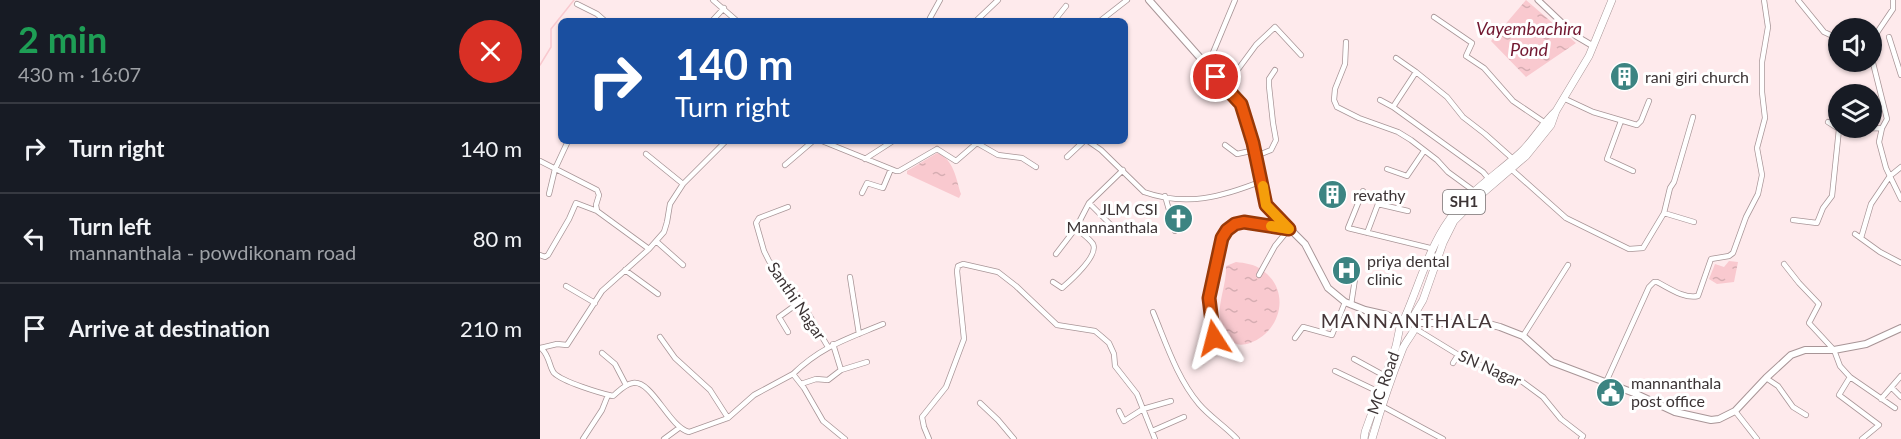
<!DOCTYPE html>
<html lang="en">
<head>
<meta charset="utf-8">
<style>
  body { margin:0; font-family:Lato,sans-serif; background:#20242c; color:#f1f3f6; height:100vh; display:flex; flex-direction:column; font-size:22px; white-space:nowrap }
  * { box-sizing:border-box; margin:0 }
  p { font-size:20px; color:#9ea1a6 }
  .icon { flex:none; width:33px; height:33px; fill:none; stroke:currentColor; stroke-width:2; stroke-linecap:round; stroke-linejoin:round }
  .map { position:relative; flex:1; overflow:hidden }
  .details { display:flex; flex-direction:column; background:#171b24; width:540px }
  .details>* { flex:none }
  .banner { position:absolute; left:18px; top:18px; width:570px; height:126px; border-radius:9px; box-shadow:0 2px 4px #0004; background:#1a4fa0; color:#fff; overflow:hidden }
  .tools { position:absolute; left:1288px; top:18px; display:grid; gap:12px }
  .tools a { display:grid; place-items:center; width:54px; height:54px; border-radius:50%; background:#171b24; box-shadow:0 2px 4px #0004; font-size:30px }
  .pin { position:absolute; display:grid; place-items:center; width:51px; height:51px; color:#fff; margin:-26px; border:3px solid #fff; border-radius:50%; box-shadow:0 2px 6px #0007 }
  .me { position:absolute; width:66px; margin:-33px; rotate:351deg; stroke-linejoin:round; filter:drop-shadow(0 0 4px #0008) }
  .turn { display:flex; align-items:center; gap:21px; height:126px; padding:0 18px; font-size:27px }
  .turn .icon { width:78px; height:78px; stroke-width:2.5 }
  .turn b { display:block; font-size:42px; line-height:51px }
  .round { display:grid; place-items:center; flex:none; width:63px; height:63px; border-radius:32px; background:#20242c }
  .overview { display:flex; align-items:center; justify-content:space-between; height:102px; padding:0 18px }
  h1 { font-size:36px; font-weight:700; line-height:45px; color:#1e9e55 }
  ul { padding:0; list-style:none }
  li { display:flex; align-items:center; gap:18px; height:90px; padding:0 18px; border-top:2px solid #363941 }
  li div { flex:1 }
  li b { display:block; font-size:22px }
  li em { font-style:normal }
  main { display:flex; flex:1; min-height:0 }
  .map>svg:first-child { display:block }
  .water { fill:url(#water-ripples) }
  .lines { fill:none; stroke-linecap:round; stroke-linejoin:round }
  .stream { stroke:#f9c9cf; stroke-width:1.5 }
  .minor-casing { stroke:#a89597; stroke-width:6 }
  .tertiary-casing { stroke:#a89597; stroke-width:7 }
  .secondary-casing { stroke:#a89597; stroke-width:8 }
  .primary-casing { stroke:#a89597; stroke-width:8 }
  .minor { stroke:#fff; stroke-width:4.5 }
  .tertiary { stroke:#fff; stroke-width:5 }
  .secondary { stroke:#fff; stroke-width:6 }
  .primary { stroke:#fff; stroke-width:7 }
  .route-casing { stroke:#983908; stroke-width:15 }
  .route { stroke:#ea580c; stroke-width:10 }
  .slow { stroke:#f59e0b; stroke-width:10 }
  .labels { text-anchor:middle; stroke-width:6; stroke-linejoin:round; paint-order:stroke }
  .shield { fill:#fff; stroke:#767172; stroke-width:1.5 }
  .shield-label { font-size:15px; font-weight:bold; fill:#3c3435 }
  .poi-label { font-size:16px; fill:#3c3435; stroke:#fff; text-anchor:start }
  .street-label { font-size:16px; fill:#3c3435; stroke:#fff }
  .water-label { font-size:18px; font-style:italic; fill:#721931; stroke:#fff }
  .quarter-label { font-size:20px; letter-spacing:1.5px; fill:#453638; stroke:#fff }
</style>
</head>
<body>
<main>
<section class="details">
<div class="overview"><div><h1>2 min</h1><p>430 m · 16:07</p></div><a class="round" style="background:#d93025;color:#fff"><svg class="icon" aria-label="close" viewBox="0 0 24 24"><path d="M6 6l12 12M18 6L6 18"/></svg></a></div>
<ul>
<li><svg class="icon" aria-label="right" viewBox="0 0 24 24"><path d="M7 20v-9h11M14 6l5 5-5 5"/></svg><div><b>Turn right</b></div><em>140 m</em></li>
<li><svg class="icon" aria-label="left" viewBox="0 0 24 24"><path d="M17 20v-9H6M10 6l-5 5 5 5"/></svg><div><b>Turn left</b><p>mannanthala - powdikonam road</p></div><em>80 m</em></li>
<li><svg class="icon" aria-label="arrive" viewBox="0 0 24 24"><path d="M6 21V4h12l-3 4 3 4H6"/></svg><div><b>Arrive at destination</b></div><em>210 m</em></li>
</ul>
</section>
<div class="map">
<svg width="1361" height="439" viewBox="0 0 1361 439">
  <defs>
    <pattern id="water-ripples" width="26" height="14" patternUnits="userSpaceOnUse" patternTransform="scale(1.5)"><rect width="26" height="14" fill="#f9c9cf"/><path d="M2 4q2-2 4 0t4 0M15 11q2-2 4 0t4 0" fill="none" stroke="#d6adb2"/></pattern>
  </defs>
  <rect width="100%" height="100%" fill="#feeaec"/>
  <!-- water -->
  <path class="water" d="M986,0L1036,43L986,77L951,41Z
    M397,153C414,159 416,179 421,194L419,198L367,174V171Z
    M1189,261L1198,262L1194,282L1177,284L1169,279L1175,264L1184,267Z
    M696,262C705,263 714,264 722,270C751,290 742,331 710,343C704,345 698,346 693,342C687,339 683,336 681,329C675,307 687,286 686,266Z"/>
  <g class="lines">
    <!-- stream -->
    <path class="stream" d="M0,65L11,47V29L34,0"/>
    <defs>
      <path id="minor" d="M173,0L197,21
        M1258,0L1284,32L1299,39
        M37,4L57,14L65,21
        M894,17L932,43L926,56L944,68L973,101L1004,122
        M390,18L400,0
        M172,21L184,8
        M436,21L458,0
        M514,21L526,6
        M560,21L587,0
        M1349,37L1361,75
        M1332,40L1353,9V0
        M806,42L805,64L795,89L794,100L797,107L819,118L858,132L871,140L897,160L908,172L934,191
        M856,58L876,72
        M667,67L695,0
        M685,87L716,45L735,27L761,55
        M1023,98L1053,112L1097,125L1101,121L1109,101
        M840,100L853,107
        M1153,117L1134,182L1130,188L1124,213L1154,222
        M1081,121L1067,159L1093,171
        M1288,122L1299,129L1342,128L1347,119L1332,59
        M1342,128L1339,142L1346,168L1361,199
        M282,141L356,171H359L397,149
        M548,141L561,150L604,192C646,207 682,197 722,181
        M437,143L458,155L482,158L496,167
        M685,145L697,154L715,150
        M397,149L416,161L438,142
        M106,154L143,184
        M716,156L731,150L736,140L733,123L729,86V79L735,70
        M527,157L544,141
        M325,159L353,141
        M0,161L57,190L59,195L56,205L57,211L109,249L62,291L27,345L17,344L0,348
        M245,165L273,141
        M847,169L867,176L884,151
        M971,169L1026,218L1089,249L1103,248L1124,213
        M949,179L943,172L853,107L876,72L907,97L923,117L945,134L973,159
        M823,191L808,228L894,249
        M322,193L327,183L343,188L351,169
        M9,194L15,169L28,141
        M625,196L635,231
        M549,203L575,229
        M248,207L219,218L216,223L224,251L229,261L261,301L288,347
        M1253,220L1277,223L1283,208L1292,196L1299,129
        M827,233L838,204L868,211
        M1315,234L1340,252L1361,263
        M1321,238L1331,204L1350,176L1361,167
        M116,241L143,265
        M109,249L124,232L127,222L130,204L143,184L186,141
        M516,254L536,228L549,203L583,170
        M0,255L5,257L8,255L29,219L36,203L57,211
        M1244,264L1259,283L1279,304L1269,323L1294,350L1300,366L1310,377L1355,408
        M85,270L118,294
        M310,277L319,334
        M513,282L522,288C530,281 559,256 553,244C549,238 541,233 536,228
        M26,286L55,303
        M811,305L815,279
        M613,312C626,343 637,378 659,404C670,417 685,426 697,439
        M876,329L925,359L980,380L1003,397L1021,419L1043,436L1041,439
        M248,332L239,317L261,301
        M983,336L1028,265
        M120,337L135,358L170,390L188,418
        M674,338L669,298L682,239L687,230L695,224L704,222L749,229L735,246L719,275
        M755,338L763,327L792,335L805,302
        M293,344L301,370
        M1,348C10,356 9,367 14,373C23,382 60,393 73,396C79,391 85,384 93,383C112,380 129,427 149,432L188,418L214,395L253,374L264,388L283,421L305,439
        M62,353L75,364L86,385
        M814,359L845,376
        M913,363L918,355
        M795,371L839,392
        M253,374C282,346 307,339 343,324
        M1310,377L1299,395L1339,425L1322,439
        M1226,378L1238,386L1253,407L1266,415
        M1066,382L1109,287L1114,282H1117C1129,288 1144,299 1158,296L1171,259L1189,256L1193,253L1206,217L1218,194L1222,175L1217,148L1225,118L1222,92V62L1228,27L1224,0
        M261,384L276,379L288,380L301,370L327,362
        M1352,388L1361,397
        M1341,399L1361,376
        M440,403L458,420L474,439
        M842,406L903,439
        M579,411L584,421L603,409L631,401
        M1195,411L1217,439
        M612,431L644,417
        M43,439L62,410L68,395
        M124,439L139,428
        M389,439L384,427L382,417L406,387L424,339L417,271L418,266L423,264L458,272L476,286L517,325L555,331L561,336L569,343L574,354L575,366L597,394L615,439"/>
      <path id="tertiary" d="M998,0L1036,36L1053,46"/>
      <path id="secondary" d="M609,0L701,104L713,143L726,205L765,244L788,288L805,302L825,310L847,315L861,322
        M877,323H945L960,327L983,336L1012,362L1094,393L1135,412L1171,420L1179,419L1195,411L1226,378L1251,355L1265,350H1294L1326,344L1361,328"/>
      <path id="primary" d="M873,317L883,300L903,243L914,221L937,198L986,156L1011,125L1016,111L1049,56L1072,0
        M824,439L825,432L856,346L861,322L865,317C879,285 889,248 909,220C928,192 956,175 980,153C994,140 1002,124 1016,111
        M832,439C841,408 851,378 863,348C867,339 875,332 877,323L873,317"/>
    </defs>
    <!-- minor casing -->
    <use href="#minor" class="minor-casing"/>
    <!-- tertiary casing -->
    <use href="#tertiary" class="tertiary-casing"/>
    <!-- secondary casing -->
    <use href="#secondary" class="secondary-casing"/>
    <!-- primary casing -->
    <use href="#primary" class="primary-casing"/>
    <!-- minor -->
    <use href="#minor" class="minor"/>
    <!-- tertiary -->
    <use href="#tertiary" class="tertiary"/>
    <!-- secondary -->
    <use href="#secondary" class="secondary"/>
    <!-- primary -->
    <use href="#primary" class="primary"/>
  </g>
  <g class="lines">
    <defs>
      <path id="route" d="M674,338L669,298L682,238L687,230L695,224L704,222L749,229L726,205L713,143L701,104L676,77"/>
    </defs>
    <!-- route casing -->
    <use href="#route" class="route-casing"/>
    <!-- route -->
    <use href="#route" class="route"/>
    <!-- slow -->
    <path class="slow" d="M723,186L726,205L749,229L731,226"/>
  </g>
  <!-- icons -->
  <defs>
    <symbol id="building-disc" viewBox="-11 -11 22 22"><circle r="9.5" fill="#3c8482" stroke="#fff"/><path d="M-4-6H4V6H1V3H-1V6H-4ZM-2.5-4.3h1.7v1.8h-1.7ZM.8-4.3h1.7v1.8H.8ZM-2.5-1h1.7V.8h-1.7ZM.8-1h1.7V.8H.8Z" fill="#fff"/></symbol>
    <symbol id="church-disc" viewBox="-11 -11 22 22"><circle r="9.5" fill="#3c8482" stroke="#fff"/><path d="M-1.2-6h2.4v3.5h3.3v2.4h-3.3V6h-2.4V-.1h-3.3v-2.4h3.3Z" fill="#fff"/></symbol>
    <symbol id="hospital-disc" viewBox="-11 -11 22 22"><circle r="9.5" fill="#3c8482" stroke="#fff"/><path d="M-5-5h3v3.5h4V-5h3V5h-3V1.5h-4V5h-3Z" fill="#fff"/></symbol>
    <symbol id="civic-disc" viewBox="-11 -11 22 22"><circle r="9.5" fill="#3c8482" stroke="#fff"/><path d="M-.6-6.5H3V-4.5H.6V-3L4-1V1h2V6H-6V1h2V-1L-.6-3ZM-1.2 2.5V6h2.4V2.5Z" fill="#fff"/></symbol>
  </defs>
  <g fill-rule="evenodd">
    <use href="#building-disc" x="1068" y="60" width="33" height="33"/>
    <use href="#building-disc" x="776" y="178" width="33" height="33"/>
    <use href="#church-disc" x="622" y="202" width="33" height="33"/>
    <use href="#hospital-disc" x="790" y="254" width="33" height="33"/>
    <use href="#civic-disc" x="1054" y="376" width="33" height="33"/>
  </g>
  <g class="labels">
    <!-- shield labels -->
    <rect class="shield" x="903" y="190" width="42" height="24" rx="4.5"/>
    <g class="shield-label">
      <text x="924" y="207">SH1</text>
    </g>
    <!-- poi labels -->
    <g class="poi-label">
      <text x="1105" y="83">rani giri church</text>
      <text x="813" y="201">revathy</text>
      <text x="618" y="215" text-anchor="end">JLM CSI<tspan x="618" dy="18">Mannanthala</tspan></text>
      <text x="827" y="267">priya dental<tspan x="827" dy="18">clinic</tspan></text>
      <text x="1091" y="389">mannanthala<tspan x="1091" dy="18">post office</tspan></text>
    </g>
    <!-- street labels -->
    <g class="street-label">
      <text transform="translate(257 301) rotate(56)" y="6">Santhi Nagar</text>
      <text transform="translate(950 368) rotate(24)" y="6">SN Nagar</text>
      <text transform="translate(843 383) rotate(-70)" y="6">MC Road</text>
    </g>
    <!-- water labels -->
    <g class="water-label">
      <text x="989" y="35">Vayembachira<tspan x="989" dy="21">Pond</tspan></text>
    </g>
    <!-- quarter labels -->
    <g class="quarter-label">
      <text x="867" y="328">MANNANTHALA</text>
    </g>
  </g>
</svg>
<div class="tools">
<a><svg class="icon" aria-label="sound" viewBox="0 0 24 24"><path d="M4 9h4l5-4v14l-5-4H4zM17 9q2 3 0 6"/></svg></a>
<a><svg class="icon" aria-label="layers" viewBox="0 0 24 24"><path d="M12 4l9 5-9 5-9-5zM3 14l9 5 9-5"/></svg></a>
</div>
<div class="pin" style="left:676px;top:77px;background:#d93025"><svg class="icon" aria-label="arrive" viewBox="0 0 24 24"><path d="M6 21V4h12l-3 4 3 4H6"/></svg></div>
<svg class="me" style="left:674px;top:338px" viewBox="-20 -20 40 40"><path d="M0-17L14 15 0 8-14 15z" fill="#ea580c" stroke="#fff" stroke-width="4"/></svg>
<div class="banner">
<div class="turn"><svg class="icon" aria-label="right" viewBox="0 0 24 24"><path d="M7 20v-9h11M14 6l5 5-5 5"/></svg><div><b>140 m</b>Turn right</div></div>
</div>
</div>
</main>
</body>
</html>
